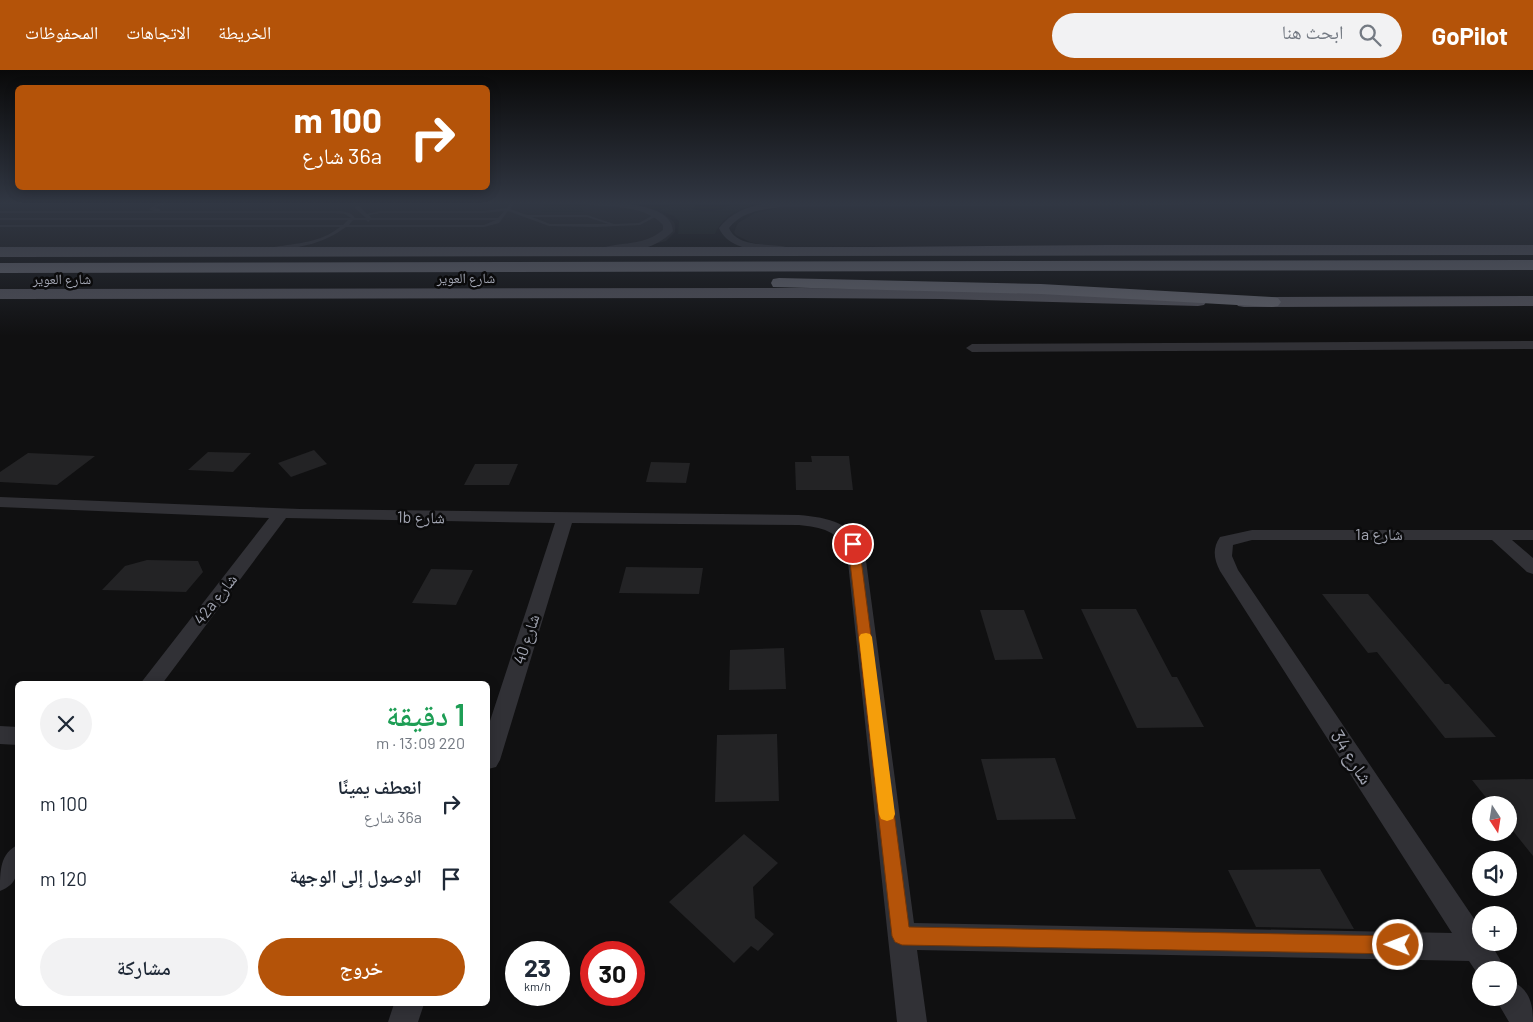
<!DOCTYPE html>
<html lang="ar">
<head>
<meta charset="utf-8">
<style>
  body { margin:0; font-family:Barlow,"Noto Naskh Arabic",sans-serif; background:#f2f2f3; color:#1f2937; direction:rtl; height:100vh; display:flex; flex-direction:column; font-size:19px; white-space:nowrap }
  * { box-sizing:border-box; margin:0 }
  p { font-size:16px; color:#747a83 }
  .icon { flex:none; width:28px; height:28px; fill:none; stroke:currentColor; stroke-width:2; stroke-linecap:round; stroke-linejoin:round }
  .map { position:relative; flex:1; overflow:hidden; direction:ltr }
  .panel { position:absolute; left:15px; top:611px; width:475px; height:325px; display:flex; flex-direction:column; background:#fff; border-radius:8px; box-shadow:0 2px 12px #0003; direction:rtl }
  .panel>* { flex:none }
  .hud { position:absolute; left:15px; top:15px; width:475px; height:105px; border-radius:8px; box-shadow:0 2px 12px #0003; direction:rtl; background:#b45309; color:#fff; overflow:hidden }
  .needle { width:32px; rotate:168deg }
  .fabs { position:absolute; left:1472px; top:726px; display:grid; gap:10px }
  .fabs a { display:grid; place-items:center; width:45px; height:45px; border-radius:50%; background:#fff; box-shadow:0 2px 12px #0003; font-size:25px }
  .speed { position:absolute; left:505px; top:871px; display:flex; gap:10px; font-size:25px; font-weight:700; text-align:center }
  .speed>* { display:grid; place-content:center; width:65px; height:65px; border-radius:50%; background:#fff; box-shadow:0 2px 12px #0003; line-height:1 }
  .speed small { font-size:12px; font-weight:400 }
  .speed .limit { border:8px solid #d22; background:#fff; color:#111 }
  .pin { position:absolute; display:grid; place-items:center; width:42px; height:42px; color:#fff; margin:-21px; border:2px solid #fff; border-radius:50%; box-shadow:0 1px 5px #0007 }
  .me { position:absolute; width:55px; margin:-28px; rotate:271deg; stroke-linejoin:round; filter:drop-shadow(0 0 4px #0008) }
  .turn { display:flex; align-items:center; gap:18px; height:105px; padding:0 25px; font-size:22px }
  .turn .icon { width:65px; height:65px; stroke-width:2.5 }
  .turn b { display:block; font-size:35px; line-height:42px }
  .round { display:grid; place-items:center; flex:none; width:52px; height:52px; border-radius:26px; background:#f2f2f3 }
  .overview { display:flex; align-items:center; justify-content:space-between; height:85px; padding:0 25px }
  h1 { font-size:30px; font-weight:600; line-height:38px; color:#1e9e55 }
  .cta { display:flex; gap:10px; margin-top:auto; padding:10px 25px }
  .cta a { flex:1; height:58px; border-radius:30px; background:#b45309; color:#fff; font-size:20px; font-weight:600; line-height:58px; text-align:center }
  .cta a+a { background:#f2f2f3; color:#1f2937 }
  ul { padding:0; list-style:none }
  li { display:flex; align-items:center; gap:15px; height:75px; padding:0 25px }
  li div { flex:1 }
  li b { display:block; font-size:19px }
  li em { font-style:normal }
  header { display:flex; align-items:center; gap:30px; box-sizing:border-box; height:70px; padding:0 25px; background:#b45309; color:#fff }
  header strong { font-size:24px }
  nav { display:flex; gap:28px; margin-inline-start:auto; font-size:18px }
  .search { width:350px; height:45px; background:#f2f2f3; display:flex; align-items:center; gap:12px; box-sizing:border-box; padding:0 18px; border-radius:28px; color:#747a83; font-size:19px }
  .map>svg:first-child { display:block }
  .built { fill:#1c1c1e }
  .green { fill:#161b18 }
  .building { fill:#232325 }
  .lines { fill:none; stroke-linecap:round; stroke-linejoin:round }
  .lane { fill:#313136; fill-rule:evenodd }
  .street { fill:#313136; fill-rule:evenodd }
  .primary { fill:#4d4d55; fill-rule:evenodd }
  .highway { fill:#5d5e66; fill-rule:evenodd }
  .route { fill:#b45309; stroke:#753606 }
  .slow { fill:#f59e0b }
  .labels { text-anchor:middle; stroke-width:5; stroke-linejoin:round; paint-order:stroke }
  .far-street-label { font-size:14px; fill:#a1a4b1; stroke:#0b0b0c }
  .street-label { font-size:16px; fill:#a1a4b1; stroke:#0b0b0c }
  .near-street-label { font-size:19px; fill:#a1a4b1; stroke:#0b0b0c }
</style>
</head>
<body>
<header>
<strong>GoPilot</strong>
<div class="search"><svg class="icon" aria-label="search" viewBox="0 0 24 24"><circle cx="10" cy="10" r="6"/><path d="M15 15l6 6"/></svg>ابحث هنا</div>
<nav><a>الخريطة</a><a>الاتجاهات</a><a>المحفوظات</a></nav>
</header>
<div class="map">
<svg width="1533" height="952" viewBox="0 0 1533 952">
  <rect width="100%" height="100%" fill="#101011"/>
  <!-- built -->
  <path class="built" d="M0,132H607L642,137L662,143L674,152L675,156V162L666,171L642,177H0Z
    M804,132H1533V175L772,177L750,172L736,165L734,162L738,153L755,143Z"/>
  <!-- green -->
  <path class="green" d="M546,132L585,136L583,142H541Z
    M680,132H703L693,137L694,139C718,147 722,135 742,132C751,131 761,132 771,132C748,136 725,140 715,164H678L679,151L674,146L659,140Z"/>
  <!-- building -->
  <path class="building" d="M314,380L327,394L291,407L278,393Z
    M208,382L251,383L233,402L188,400Z
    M28,383L95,386L57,415L0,412V402Z
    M811,386H849L853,420H796L795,392H812Z
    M651,392L690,393L686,413L646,412Z
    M475,394H518L509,415H464Z
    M147,490L198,491L203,502L186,522L102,520L125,496Z
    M626,497L703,498L699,524L619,523Z
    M431,499L473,500L456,535L412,533Z
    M1322,524H1368L1445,614H1449L1496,667L1445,668L1377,582L1368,583Z
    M1081,539H1136L1172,607H1177L1204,657L1137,658Z
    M980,540H1024L1043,589L995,590Z
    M784,578L786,619L729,620L730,580Z
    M777,664L779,731L715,732L717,665Z
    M1055,688L1076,749L997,750L981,689Z
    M1533,709V786L1509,756V735H1492L1472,710Z
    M744,764L778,793L753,817L755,848L774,864L758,881L751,876L734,893L669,832Z
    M1320,799L1354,859L1256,857L1228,800Z"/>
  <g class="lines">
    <!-- lane -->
    <path class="lane" d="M164,132H222C201,138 175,127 155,138L160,139V141H334C342,141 351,141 355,148H366L355,138V136H359L367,144L380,141H484L507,138L511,132H516L510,139L527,145H587L614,154L639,153L655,144L659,145L640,155L595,157L549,156L508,141L499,153L484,157H346C324,173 302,178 276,179L274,178V177C298,173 320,173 340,157H0V155H343L348,150H0V148H351L345,144L334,143H0V141H154L149,139L155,135ZM504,141L498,148H371L369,145L380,143H484ZM532,147H587L608,154H550ZM353,150H366L368,152L370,150H496L484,155H349Z"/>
    <!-- street -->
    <path class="street" d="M586,132C606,132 672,131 673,161C658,178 626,186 605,181V177C626,172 645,175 663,160V155C646,136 614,137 590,135Z
      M1186,132L1182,135L784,137C763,139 742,141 729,158C737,178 769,173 786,177V181L783,182C762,181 729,181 719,158C734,139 756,134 778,132Z
      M1475,132H1533V135H1479Z
      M1533,271V279L972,282L966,278L972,274Z
      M0,427L300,439L799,445C830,448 852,452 865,483L914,853L1452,863L1220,501C1214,489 1212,479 1220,467L1252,460H1533V470H1512L1533,488V504L1527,502L1492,470H1252L1233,475L1232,486L1238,500L1481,859V872H1490L1506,900H1481V909L1469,891L917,880L927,952H897L847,483C839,461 821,457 799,455L572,453L500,690L496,697L488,699V657L555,453L286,448L162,614H140L269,448L0,437Z
      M0,656L18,657V675L0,674Z
      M18,775C18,794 22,813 0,821C0,801 0,783 18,775Z
      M1509,910C1529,918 1533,932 1533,952H1509L1495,928H1509Z
      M394,934H424L418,952H388Z"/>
    <!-- primary -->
    <path class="primary" d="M1108,175H1533V185L0,187V177H871Z
      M802,218L941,219L1198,226L1204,227L1207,231L1204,235L1198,236L941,229L802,228L0,229V219Z
      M1533,226V236L1244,237L1238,236L1235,232L1238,228L1244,227Z"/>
    <!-- highway -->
    <path class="highway" d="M1533,190V200L0,203V193Z
      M779,208L1041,214L1272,227L1278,228L1281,232L1278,236L1272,237L1041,224L773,217L771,213L773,209Z"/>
  </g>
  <!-- sky -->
  <linearGradient id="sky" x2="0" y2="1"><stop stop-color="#090909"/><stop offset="0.5" stop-color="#313743"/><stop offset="1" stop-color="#313743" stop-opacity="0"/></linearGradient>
  <rect width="1533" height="266" fill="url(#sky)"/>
  <!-- route -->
  <path class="route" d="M853,471L859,474L909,857L1398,866L1404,869L1407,875L1404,882L1398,884L902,875L895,872L892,866L848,474Z"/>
  <!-- slow -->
  <path class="slow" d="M866,563L870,564L872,567L895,744L893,749L887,751L881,749L879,744L859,567L861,564Z"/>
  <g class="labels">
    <!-- far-street labels -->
    <g class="far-street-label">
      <text x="466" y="213">شارع العوير</text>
      <text x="62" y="214">شارع العوير</text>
    </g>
    <!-- street labels -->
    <g class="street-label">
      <text transform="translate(421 447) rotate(1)" y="6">1b شارع</text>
      <text x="1379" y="470">1a شارع</text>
      <text transform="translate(215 529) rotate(-52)" y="6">42a شارع</text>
      <text transform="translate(526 569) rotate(-72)" y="6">شارع 40</text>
    </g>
    <!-- near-street labels -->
    <g class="near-street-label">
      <text transform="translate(1352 687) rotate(57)" y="7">شارع 34</text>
    </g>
  </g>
</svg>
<div class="fabs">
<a><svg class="needle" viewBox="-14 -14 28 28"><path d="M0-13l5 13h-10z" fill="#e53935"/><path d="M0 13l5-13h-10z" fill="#747a83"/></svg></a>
<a><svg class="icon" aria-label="sound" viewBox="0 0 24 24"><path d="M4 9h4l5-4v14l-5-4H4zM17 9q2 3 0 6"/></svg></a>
<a>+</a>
<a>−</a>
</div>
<div class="speed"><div>23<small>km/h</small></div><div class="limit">30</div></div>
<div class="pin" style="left:853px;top:474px;background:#d93025"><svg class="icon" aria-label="arrive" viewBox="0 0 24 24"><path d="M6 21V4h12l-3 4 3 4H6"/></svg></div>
<svg class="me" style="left:1398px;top:875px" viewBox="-20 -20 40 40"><circle r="17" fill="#b45309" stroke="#fff" stroke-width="3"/><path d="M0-11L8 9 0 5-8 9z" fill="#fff"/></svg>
<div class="hud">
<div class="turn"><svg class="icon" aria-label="right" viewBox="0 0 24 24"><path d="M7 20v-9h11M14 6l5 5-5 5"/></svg><div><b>100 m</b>36a شارع</div></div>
</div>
<section class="panel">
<div class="overview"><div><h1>1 دقيقة</h1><p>220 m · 13:09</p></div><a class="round"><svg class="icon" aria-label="close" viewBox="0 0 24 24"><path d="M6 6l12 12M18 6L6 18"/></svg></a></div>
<ul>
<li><svg class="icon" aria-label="right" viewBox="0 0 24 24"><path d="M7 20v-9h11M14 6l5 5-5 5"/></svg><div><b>انعطف يمينًا</b><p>36a شارع</p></div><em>100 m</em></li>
<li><svg class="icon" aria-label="arrive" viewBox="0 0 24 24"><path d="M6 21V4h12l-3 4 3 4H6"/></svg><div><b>الوصول إلى الوجهة</b></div><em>120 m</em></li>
</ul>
<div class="cta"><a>خروج</a><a>مشاركة</a></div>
</section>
</div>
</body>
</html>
